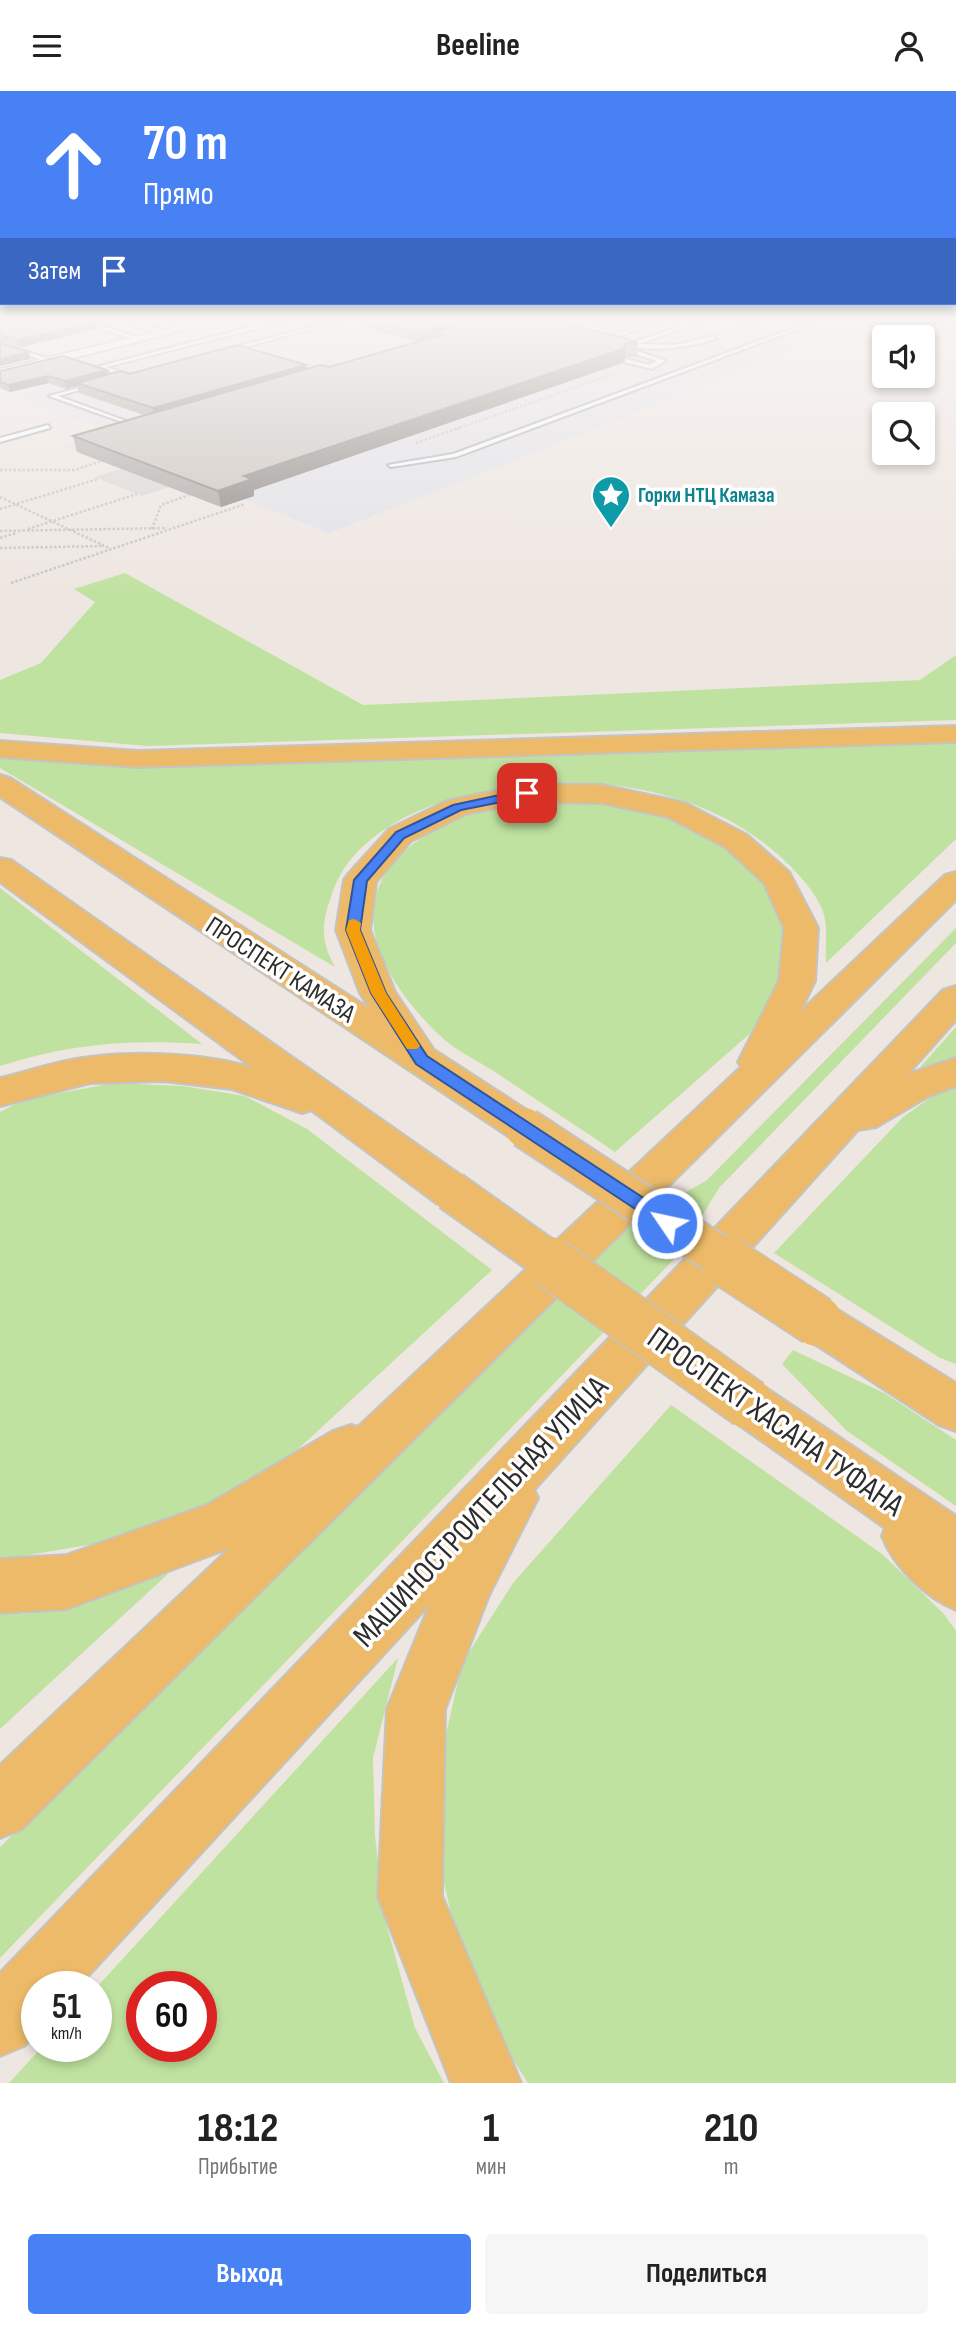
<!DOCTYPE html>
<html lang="ru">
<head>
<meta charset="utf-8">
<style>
  body { margin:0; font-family:"Sofia Sans Condensed",sans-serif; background:#f6f6f6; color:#222; height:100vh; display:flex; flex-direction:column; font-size:26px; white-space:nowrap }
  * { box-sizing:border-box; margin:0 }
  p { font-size:23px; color:#767676 }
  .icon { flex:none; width:38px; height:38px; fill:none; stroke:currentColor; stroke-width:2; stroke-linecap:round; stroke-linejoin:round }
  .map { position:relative; height:1992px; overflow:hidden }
  .side { display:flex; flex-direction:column; background:#fff; flex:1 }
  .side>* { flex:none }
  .guide { position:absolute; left:0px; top:0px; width:957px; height:214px; box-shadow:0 4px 10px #0003; background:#4881f3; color:#fff; overflow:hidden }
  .tools { position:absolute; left:872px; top:234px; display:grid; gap:14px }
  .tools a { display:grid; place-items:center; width:63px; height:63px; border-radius:7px; background:#fff; box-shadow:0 4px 10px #0003; font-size:35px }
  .speed { position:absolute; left:21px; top:1880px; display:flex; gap:14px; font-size:35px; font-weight:700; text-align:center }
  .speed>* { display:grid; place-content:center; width:91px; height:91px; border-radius:50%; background:#fff; box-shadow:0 4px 10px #0003; line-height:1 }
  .speed small { font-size:18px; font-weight:400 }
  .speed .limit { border:10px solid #d22; background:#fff; color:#111 }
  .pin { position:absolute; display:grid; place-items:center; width:60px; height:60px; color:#fff; margin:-30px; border-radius:14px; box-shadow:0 4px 10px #0006 }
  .me { position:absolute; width:77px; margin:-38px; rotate:304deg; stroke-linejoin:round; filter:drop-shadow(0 0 5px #0008) }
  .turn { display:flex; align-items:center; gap:24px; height:147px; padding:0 28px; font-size:32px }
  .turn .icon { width:91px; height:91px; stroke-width:2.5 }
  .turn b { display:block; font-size:49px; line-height:60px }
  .then { display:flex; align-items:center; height:66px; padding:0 28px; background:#0003; gap:14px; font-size:26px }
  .eta { display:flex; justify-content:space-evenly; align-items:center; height:119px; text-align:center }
  .eta b { font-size:42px; font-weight:700; line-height:49px }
  .primary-button { display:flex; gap:14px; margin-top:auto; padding:14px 28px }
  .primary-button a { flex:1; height:80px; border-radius:7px; background:#4881f3; color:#fff; font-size:28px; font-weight:700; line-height:80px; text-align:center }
  .primary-button a+a { background:#f6f6f6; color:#222 }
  header { display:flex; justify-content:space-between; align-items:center; height:91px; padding:0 28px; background:#fff; font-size:32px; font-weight:700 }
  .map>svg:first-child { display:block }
  .industrial { fill:#e1e1e7 }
  .green { fill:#c0e2a0; fill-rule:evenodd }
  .plaza { fill:#dad6d3 }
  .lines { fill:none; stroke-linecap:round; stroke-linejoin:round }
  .service-casing { stroke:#adb1b9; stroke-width:4 }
  .minor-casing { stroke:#adb1b9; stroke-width:3 }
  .primary-casing { stroke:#c4c4c4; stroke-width:4 }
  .path-far1 { stroke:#c4c4c4; stroke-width:2; stroke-dasharray:2 2; stroke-linecap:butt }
  .path { stroke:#c4c4c4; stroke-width:2.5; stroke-dasharray:2.5 2; stroke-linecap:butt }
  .service { fill:#fff; fill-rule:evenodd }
  .minor { fill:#fff; fill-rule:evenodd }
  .primary { fill:#ecba68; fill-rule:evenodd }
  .primary-bridge-far1-casing { stroke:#c4c4c4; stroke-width:43; stroke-linecap:butt }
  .primary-bridge-casing { stroke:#c4c4c4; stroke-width:53; stroke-linecap:butt }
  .primary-bridge-far1 { stroke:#ecba68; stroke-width:39 }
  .primary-bridge { stroke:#ecba68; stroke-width:50 }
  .wall { fill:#aba6a2 }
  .shaded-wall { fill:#8b8784 }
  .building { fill:#c7c1bc; stroke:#8b8784; stroke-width:2 }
  .route { fill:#4881f3; stroke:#2f549e; stroke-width:2 }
  .slow { fill:#f59e0b }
  .labels { text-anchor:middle; stroke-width:7; stroke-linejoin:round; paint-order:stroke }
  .far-culture-label { font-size:21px; font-weight:bold; fill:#0d838f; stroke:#fff; text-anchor:start }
  .street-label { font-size:26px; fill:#2d2d2d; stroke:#fff }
  .near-street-label { font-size:32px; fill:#2d2d2d; stroke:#fff }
</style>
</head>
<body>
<header><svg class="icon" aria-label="menu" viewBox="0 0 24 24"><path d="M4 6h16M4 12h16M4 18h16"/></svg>Beeline<svg class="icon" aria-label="person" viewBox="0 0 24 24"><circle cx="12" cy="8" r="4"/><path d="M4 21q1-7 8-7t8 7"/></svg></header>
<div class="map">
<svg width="956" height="1992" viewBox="0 0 956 1992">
  <rect width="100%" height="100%" fill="#eee6e1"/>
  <!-- industrial -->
  <path class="industrial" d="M285,225L304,229L320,225H882L329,442L244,408L221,416L66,356L115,342L8,303L52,293L36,287Z"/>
  <!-- green -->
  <path class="green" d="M125,482L363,614L920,589L956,564V629L147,655L0,642V589L41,572L95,511L74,498Z
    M956,652V748L826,872C825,857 828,838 824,824C820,806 797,781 784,769C694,684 547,675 434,714C393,728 348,757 333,800C322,831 319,847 335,876L0,677V666L147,677Z
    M533,712H595L653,721L696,739L750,772L780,807L790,845L782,882L762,932L615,1061C575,1034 535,1008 495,981C476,969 453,958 437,942C347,853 346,767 475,721C493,715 515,715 533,712Z
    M0,797L202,953C132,948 67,953 0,975Z
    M956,837V852L719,1097L679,1163L0,1867V1756L636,1130L707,1089Z
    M956,936V969L913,984Z
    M114,992L183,995L245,1005L307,1038L492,1179L296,1360L219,1412L128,1447L0,1469V1021L23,1009Z
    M956,995V1273L940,1267L774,1162L903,1026L937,1002Z
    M793,1259L886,1303L956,1349V1415L847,1340L782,1273Z
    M671,1314L882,1463L944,1523L956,1540V1992H528L468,1899L437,1760L443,1657L462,1572L513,1492Z
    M169,1482L0,1638V1523H25Z
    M398,1567L373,1667L375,1745L385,1828L415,1937L444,1992H9L43,1955H96V1897ZM142,1895H201V1955H142Z"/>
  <!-- plaza -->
  <path class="plaza" d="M121,378L169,396L142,405L94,386Z"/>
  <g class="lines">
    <defs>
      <path id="service" d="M352,225H360L241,257L248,259V261L232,257Z
        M569,225H577L550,234L549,237L541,234Z
        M630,225H637L583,243L578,242Z
        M668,225H675L610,248L605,247Z
        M709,225H716L639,253L675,254L714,245L716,248C684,257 649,263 617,251H634Z
        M764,225H771L741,237L736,236Z
        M826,225H833L456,366L391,376L388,374L453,363Z
        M284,227L286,230L106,276L131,284V286L123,287V285L97,276Z
        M128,229L168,241L169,242L166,244L126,232Z
        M102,235L142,247L143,248L140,250L100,238Z
        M0,252L53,269L54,270L49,271L0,256Z
        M628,257L664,269L665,270L652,278L624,271L626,268L649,274L657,270L626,260Z
        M93,293L98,294L58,305L142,336V338L49,305Z
        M48,334L50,337L0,351V347Z"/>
      <path id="minor" d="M221,225H239L0,286V278Z"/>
      <path id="primary" d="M956,635V651L138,676L0,666V650L138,660Z
        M0,684L10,687L370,918L360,902L336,839L344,789L349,782L389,738L447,710L527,693L602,694L677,710L687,713L747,744L789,781L818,837L815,890L800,921L945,784L956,781V809L22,1738L0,1747V1674L230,1457L67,1518L0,1522V1468L67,1464L207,1414L333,1340L351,1334L358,1336L741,976L738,971L779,890L784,837L764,792L725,756L668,726L602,712L527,711L466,723L411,750L376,791L370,839L395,901L434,959L539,1027L545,1037L539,1047L525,1052L511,1047L0,706Z
        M0,767L11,769L466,1088L472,1100L466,1112L451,1116L436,1112L311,1019L302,1022L232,998L164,990L90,992L0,1015V987C30,980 60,969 90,966C138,960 207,962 253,977L0,791Z
        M956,895V929L908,983L956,967V995L929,1005L876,1036L858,1039L534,1399L538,1407L489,1504L445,1618L442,1805L521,1992H451L378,1806L387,1618L430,1513L79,1895H37V1942L24,1955L0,1965V1882L943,899Z
        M817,1210L833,1216L956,1292V1340L939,1334L801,1244L794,1230L801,1216Z
        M749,1291L766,1297L956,1425V1519C925,1506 894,1476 882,1445L885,1437L732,1329L725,1313L732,1297Z"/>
    </defs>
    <!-- service casing -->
    <use href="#service" class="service-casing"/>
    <!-- minor casing -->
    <use href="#minor" class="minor-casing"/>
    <!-- primary casing -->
    <use href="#primary" class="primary-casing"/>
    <!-- path-far1 -->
    <path class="path-far1" d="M456,338L619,281"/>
    <!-- path -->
    <path class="path" d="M416,352L461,336
      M0,379H74L102,370
      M0,406L111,458
      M0,418L98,388
      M28,438L137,403
      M152,438L161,414L189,404
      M0,440L167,437
      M0,447L16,442
      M0,457L104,455
      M11,492L245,413"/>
    <!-- service -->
    <use href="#service" class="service"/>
    <!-- minor -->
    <use href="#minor" class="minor"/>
    <!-- primary -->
    <use href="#primary" class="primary"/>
    <defs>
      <path id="primary-bridge-far1" d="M525,1037L730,1172
        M451,1100L552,1172"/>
      <path id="primary-bridge" d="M550,1171L749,1313
        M727,1171L817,1230"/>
    </defs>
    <!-- primary-bridge-far1 casing -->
    <use href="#primary-bridge-far1" class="primary-bridge-far1-casing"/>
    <!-- primary-bridge casing -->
    <use href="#primary-bridge" class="primary-bridge-casing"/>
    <!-- primary-bridge-far1 -->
    <use href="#primary-bridge-far1" class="primary-bridge-far1"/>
    <!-- primary-bridge -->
    <use href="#primary-bridge" class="primary-bridge"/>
  </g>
  <!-- wall -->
  <path class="wall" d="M0,225L95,232L96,238L21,256L0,250Z
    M359,226L638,253L637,266H625L622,272L254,399V405L221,416L77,361L73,345L144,324L79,302L77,295L66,298L49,292L10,301L0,297V280L107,279L108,283L306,274V278L329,276L418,251L359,235Z"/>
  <!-- shaded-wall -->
  <path class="shaded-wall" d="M478,225H492L442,244L433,241L434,247L419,251V242Z
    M95,232L96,238L21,256L19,249Z
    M626,252L625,266L622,272L254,399V405L221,416L218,400L244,385Z
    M29,261L30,268L0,275V268Z
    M306,274L307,284L154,328L153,317Z
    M107,279L109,286L77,292V295L66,298L65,290Z
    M48,285L49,292L10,301L8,294Z"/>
  <!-- building -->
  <path class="building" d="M0,225H72L95,232L19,249L0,244Z
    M363,225H478L419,242L359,226Z
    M491,225H528L625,247L638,253L626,252L623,258L244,385L252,388L218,400L73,345L320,274L329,276L442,244L433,241Z
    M0,252L29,261L0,268Z
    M237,254L306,274L153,317L77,292L120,280L129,283Z
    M63,265L107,279L65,290L48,285L8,294L0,291V280Z"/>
  <!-- sky -->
  <linearGradient id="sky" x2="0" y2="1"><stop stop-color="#7bc4e9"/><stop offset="0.45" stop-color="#f7f4f2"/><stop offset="1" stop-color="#f7f4f2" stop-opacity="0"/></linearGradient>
  <rect width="956" height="504" fill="url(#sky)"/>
  <!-- route -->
  <path class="route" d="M527,698L533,702L531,705L461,719L404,747L367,790L360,839L386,902L427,965L674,1127L676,1132L674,1137L667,1139L416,973L371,902L346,839L354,789L396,741L453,714Z"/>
  <!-- slow -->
  <path class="slow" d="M354,828L361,832L360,839L386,902L420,955L417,958H407L371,902L346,839L349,829Z"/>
  <!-- icons -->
  <defs>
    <symbol id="sight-pin" viewBox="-11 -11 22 30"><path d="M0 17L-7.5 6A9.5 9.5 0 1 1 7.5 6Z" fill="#0f9aa8" stroke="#fff"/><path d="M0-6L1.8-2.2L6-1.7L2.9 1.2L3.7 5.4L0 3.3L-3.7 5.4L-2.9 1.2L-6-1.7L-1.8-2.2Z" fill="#fff"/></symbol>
  </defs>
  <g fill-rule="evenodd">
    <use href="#sight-pin" x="589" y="382" width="44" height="60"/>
  </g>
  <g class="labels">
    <!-- far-culture labels -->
    <g class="far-culture-label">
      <text x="638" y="411">Горки НТЦ Камаза</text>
    </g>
    <!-- street labels -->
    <g class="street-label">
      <text transform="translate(281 878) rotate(33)" y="9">ПРОСПЕКТ КАМАЗА</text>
    </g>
    <!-- near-street labels -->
    <g class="near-street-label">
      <text transform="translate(776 1330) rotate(35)" y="11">ПРОСПЕКТ ХАСАНА ТУФАНА</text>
      <text transform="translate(480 1420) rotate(-47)" y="11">МАШИНОСТРОИТЕЛЬНАЯ УЛИЦА</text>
    </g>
  </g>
</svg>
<div class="tools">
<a><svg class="icon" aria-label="sound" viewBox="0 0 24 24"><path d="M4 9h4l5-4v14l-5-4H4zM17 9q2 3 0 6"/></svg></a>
<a><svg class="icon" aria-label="search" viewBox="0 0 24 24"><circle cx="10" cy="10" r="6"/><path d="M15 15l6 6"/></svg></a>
</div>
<div class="speed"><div>51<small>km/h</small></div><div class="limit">60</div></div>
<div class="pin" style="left:527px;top:702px;background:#d93025"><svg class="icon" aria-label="arrive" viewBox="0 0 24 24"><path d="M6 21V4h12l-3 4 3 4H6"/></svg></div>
<svg class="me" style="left:667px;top:1132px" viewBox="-20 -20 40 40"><circle r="17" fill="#4881f3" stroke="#fff" stroke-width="3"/><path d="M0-11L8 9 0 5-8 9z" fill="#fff"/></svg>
<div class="guide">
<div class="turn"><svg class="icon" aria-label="ahead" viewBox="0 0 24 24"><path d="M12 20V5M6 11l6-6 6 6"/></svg><div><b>70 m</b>Прямо</div></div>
<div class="then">Затем<svg class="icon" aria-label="arrive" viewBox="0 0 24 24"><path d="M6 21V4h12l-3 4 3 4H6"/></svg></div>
</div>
</div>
<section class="side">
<div class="eta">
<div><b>18:12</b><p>Прибытие</p></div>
<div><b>1</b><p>мин</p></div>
<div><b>210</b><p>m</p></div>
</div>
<div class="primary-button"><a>Выход</a><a>Поделиться</a></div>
</section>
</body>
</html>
